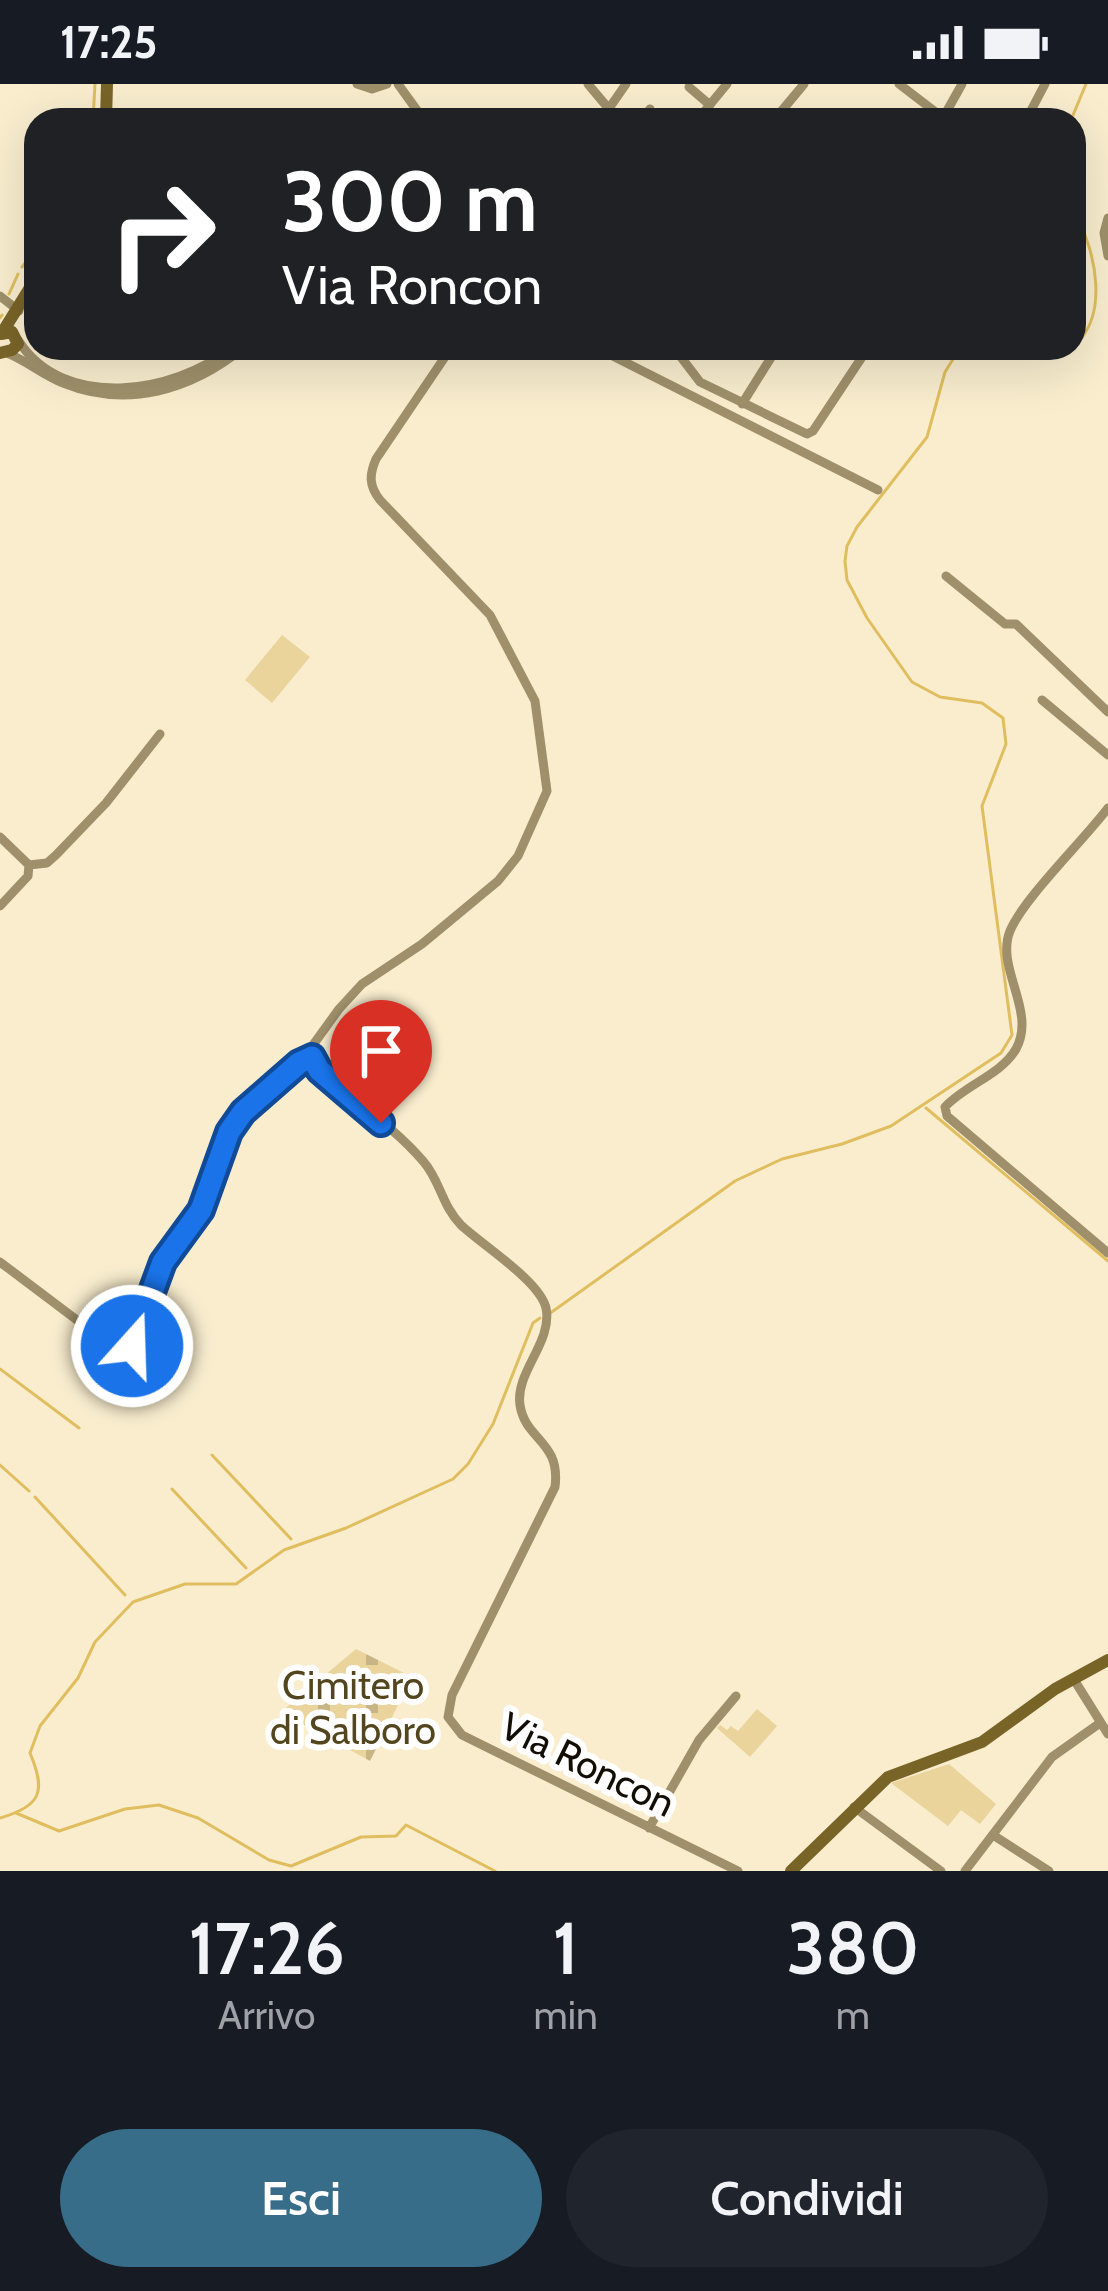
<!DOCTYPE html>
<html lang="it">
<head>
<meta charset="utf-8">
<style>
  body { margin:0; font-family:Cabin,sans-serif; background:#20242c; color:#f1f3f6; height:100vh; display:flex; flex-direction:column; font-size:45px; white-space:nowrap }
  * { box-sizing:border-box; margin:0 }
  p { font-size:39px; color:#9ea1a6 }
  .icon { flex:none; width:66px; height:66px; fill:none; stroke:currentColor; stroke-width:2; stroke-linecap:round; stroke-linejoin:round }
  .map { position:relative; height:1787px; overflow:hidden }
  .drawer { display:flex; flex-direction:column; background:#171b24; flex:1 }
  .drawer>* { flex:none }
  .top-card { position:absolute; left:24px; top:24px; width:1062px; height:252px; border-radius:36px; box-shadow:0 12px 48px #0002; background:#202124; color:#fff; overflow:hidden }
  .pin { position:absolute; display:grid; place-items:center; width:102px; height:102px; color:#fff; margin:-123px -51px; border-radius:50% 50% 50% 0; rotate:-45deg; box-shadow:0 0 12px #0007 }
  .pin .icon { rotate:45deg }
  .me { position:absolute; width:132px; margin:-66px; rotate:20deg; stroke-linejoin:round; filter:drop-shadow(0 0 9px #0008) }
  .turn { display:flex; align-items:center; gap:42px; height:252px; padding:0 60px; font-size:54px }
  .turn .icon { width:156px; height:156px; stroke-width:2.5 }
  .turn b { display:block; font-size:84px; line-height:102px }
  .eta { display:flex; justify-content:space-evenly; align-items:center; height:204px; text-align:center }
  .eta b { font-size:72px; font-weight:600; line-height:84px }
  .primary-button { display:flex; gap:24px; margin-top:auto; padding:24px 60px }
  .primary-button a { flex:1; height:138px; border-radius:72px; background:#386d89; color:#fff; font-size:48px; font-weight:600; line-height:138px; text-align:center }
  .primary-button a+a { background:#20242c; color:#f1f3f6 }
  .status { display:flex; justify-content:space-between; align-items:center; height:84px; padding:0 60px; background:#171b24; direction:ltr }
  .status svg { height:33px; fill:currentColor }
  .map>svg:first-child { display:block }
  .green { fill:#ead49c }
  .cemetery { fill:url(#cemetery-stones) }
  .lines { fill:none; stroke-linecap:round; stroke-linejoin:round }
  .stream { stroke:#e0be5f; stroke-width:3 }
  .street { stroke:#9f906b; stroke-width:9 }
  .secondary { stroke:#796428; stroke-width:12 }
  .route-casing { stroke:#114b97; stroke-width:30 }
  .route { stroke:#1a73e8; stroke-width:21 }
  .labels { text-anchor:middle; stroke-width:12; stroke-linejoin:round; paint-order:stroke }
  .park-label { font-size:39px; fill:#53451d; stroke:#fff }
  .street-label { font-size:39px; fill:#120e05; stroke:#fff }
</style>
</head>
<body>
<div class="status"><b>17:25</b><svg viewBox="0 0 49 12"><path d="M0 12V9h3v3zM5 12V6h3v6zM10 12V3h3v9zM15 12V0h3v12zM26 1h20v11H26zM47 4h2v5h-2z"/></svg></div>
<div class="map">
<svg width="1108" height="1787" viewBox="0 0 1108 1787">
  <defs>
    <pattern id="cemetery-stones" width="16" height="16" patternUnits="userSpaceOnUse" patternTransform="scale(3)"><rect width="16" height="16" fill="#ead49c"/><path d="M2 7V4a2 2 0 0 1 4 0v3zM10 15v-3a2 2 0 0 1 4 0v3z" fill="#c8b585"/></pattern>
  </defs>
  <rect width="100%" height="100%" fill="#f9edce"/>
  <!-- green -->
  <path class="green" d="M282,551L310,573L272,619L245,596Z
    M757,1625L777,1642L750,1673L717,1644L720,1641L727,1646L731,1642L738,1647Z
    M949,1680L996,1720L980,1740L961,1726L948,1742L891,1699Z"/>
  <!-- cemetery -->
  <path class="cemetery" d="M356,1565L412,1593L370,1677L281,1628Z"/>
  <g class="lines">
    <!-- stream -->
    <path class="stream" d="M93,36L95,0
      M1071,36L1086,0
      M1074,129C1098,168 1108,235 1074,261
      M22,183L36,165
      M9,210L18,190
      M0,234L2,231
      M1050,264H1064
      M926,1024L1108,1177
      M549,1230L735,1097L782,1075L842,1060L891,1042L1001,969L1012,951L982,722L1006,660L1003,634L982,619L940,613L912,598L867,534L847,496L845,477L847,462L857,443L927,353L945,288L960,264
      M0,1285L79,1344
      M212,1371L291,1455
      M0,1381L29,1407
      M172,1405L246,1484
      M35,1413L125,1511
      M16,1729L59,1747L125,1725L159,1721L198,1734L269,1776L291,1782L361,1753L396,1752L406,1741L495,1787
      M0,1734C42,1722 46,1707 30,1669L40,1642L78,1594L95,1558L133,1518L185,1500H236L284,1466L346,1444L453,1395L468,1380L493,1340L533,1239L540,1234"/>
    <!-- street -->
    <path class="street" d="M357,0L372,5L387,0
      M398,0L424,36
      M588,0L609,25
      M899,0L946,36
      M689,3L710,21
      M699,34L727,0
      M943,34L962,0
      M601,36L626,0
      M642,36L650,25
      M774,36L804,0
      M1026,36L1045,0
      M1108,134L1104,149L1108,172
      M0,212L19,227
      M18,256C63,328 175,309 231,264
      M451,264L376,375C369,391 369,402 380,416L490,531L535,617L547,707L518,772L498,797L422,860L362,900L339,925L313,961L312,973L319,986C353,1016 394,1043 423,1077C440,1096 442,1122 461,1141C482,1161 540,1197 546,1224C553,1258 515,1288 520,1321C525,1356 561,1357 555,1403L452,1611L448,1633L462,1651L738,1787
      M597,264L878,406
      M674,264L700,298L807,350L813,347L868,264
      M4,268C25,275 42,291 63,299C127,325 191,306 243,264
      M742,320L777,264
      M946,492L1005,540H1016L1108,628
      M1042,616L1108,671
      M1108,724C1084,756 1023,815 1010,847C995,884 1037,927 1016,965C1001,991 965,1001 945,1023L947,1032L1108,1169
      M0,753L29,781
      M29,781L47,779L56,771L106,719L160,650
      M0,822L28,792L29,781
      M0,1178L110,1261L132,1260
      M119,1306L131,1280L134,1247L163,1178L201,1126L229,1048L243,1028L299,979L312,973
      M1073,1594L1108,1650
      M854,1723L941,1787
      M649,1744L699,1656L736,1612
      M993,1751L1049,1787
      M965,1787L1052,1673L1100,1639"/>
    <!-- secondary -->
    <path class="secondary" d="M106,36L107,0
      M2,249L36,194
      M0,269L12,266L18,260L12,248L1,250
      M791,1787L888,1693L982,1658L1055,1605L1108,1576"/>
  </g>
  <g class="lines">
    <defs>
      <path id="route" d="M132,1262L163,1178L201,1126L229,1048L243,1028L299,979L312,973L319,986L381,1039"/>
    </defs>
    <!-- route casing -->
    <use href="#route" class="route-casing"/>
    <!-- route -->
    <use href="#route" class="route"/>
  </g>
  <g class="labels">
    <!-- park labels -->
    <g class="park-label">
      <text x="353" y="1615">Cimitero<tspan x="353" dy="45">di Salboro</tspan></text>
    </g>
    <!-- street labels -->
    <g class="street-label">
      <text transform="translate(588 1680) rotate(26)" y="14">Via Roncon</text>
    </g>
  </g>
</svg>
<div class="pin" style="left:381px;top:1039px;background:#d93025"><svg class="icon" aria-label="arrive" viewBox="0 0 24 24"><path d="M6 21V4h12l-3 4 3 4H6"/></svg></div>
<svg class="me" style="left:132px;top:1262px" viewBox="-20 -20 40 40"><circle r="17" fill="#1a73e8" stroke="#fff" stroke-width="3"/><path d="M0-11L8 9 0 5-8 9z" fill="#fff"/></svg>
<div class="top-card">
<div class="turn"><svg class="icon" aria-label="right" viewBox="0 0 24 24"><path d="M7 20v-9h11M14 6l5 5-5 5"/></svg><div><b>300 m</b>Via Roncon</div></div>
</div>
</div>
<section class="drawer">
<div class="eta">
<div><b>17:26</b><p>Arrivo</p></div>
<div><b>1</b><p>min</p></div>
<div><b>380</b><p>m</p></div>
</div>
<div class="primary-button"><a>Esci</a><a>Condividi</a></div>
</section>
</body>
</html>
